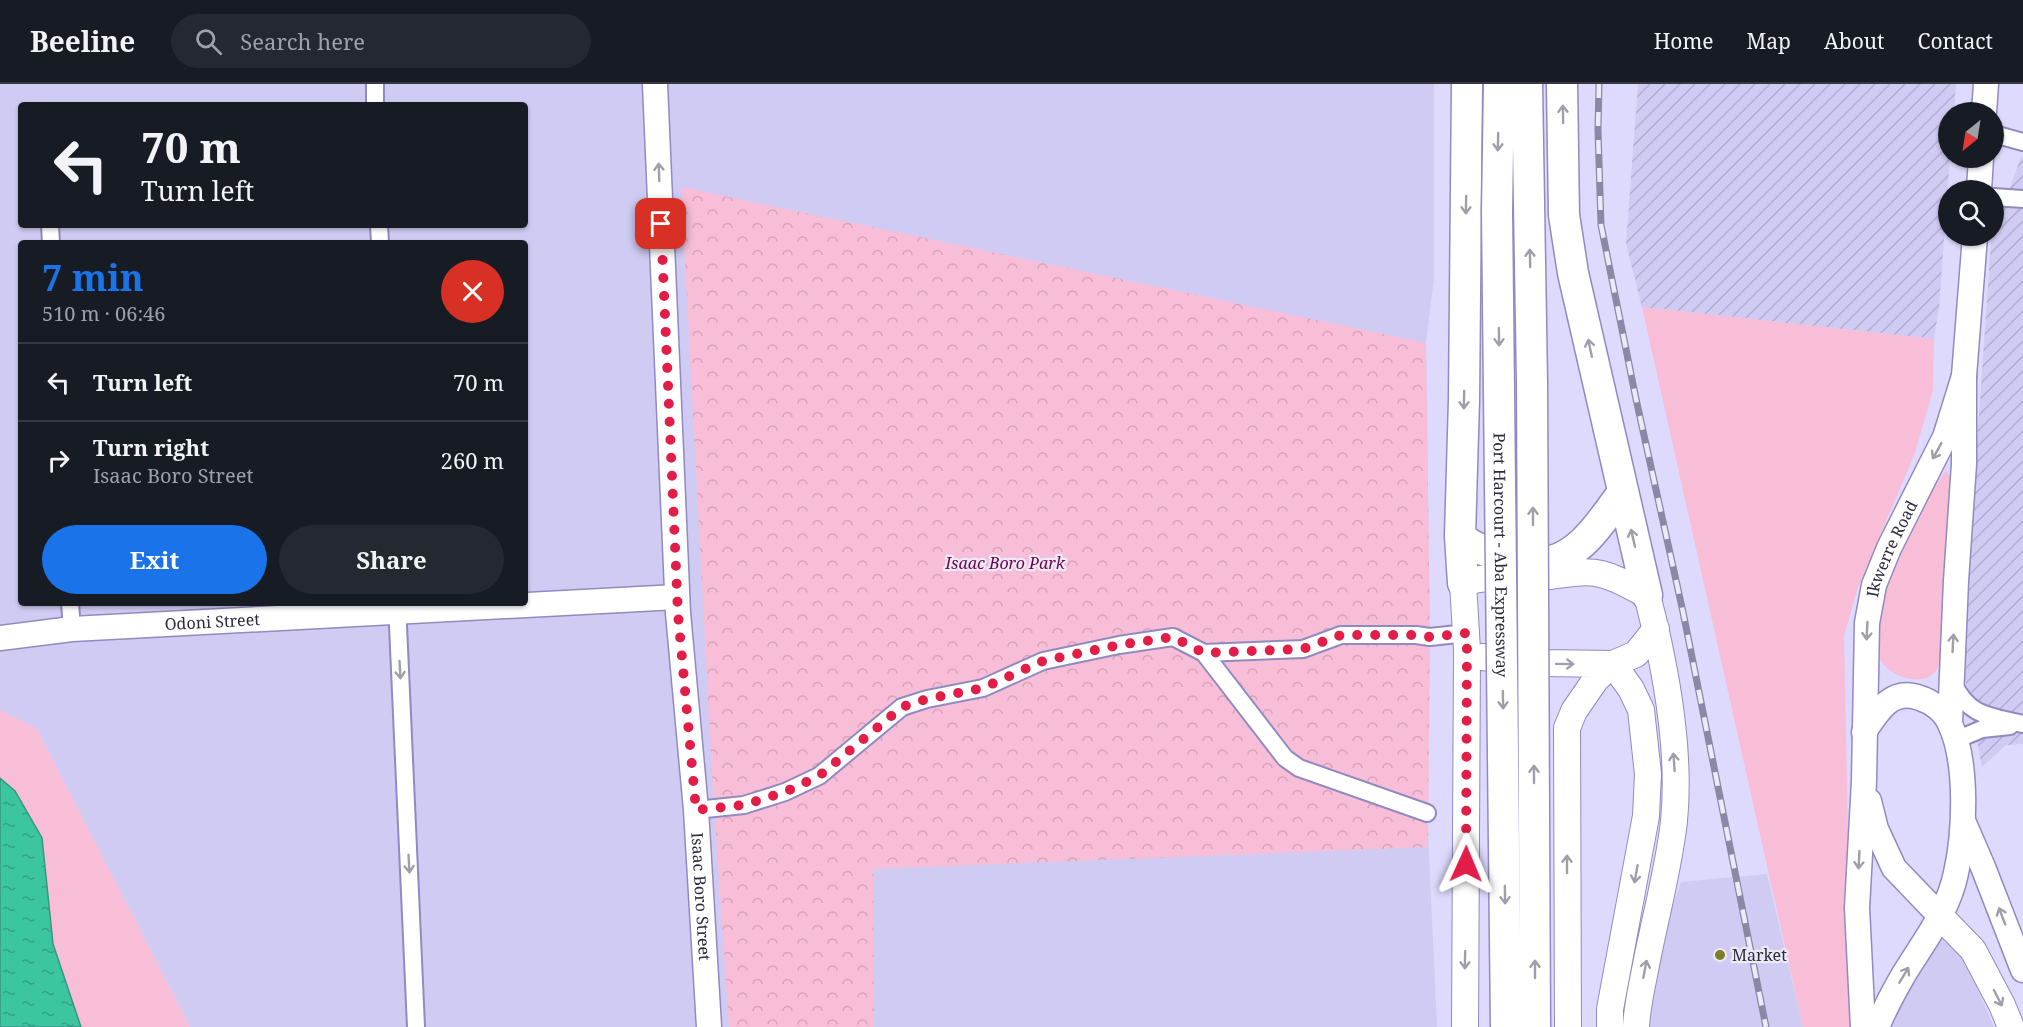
<!DOCTYPE html>
<html lang="en">
<head>
<meta charset="utf-8">
<style>
  body { margin:0; font-family:"Noto Serif",serif; background:#242831; color:#f1f3f6; height:100vh; display:flex; flex-direction:column; font-size:22px; white-space:nowrap }
  * { box-sizing:border-box; margin:0 }
  p { font-size:20px; color:#9ea1a6 }
  .icon { flex:none; width:33px; height:33px; fill:none; stroke:currentColor; stroke-width:2; stroke-linecap:round; stroke-linejoin:round }
  .map { position:relative; flex:1; overflow:hidden }
  .details { position:absolute; left:18px; top:156px; width:510px; height:366px; display:flex; flex-direction:column; background:#171b24; border-radius:6px; box-shadow:0 2px 4px #0004 }
  .details>* { flex:none }
  .guide { position:absolute; left:18px; top:18px; width:510px; height:126px; border-radius:6px; box-shadow:0 2px 4px #0004; background:#171b24; color:#f1f3f6; overflow:hidden }
  .needle { width:39px; rotate:210deg }
  .buttons { position:absolute; left:1938px; top:18px; display:grid; gap:12px }
  .buttons a { display:grid; place-items:center; width:66px; height:66px; border-radius:50%; background:#171b24; box-shadow:0 2px 4px #0004; font-size:30px }
  .pin { position:absolute; display:grid; place-items:center; width:51px; height:51px; color:#fff; margin:-26px; border-radius:12px; box-shadow:0 3px 9px #0006 }
  .me { position:absolute; width:66px; margin:-33px; rotate:1deg; stroke-linejoin:round; filter:drop-shadow(0 0 4px #0008) }
  .turn { display:flex; align-items:center; gap:21px; height:126px; padding:0 24px; font-size:27px }
  .turn .icon { width:78px; height:78px; stroke-width:2.5 }
  .turn b { display:block; font-size:42px; line-height:51px }
  .round { display:grid; place-items:center; flex:none; width:63px; height:63px; border-radius:32px; background:#242831 }
  .overview { display:flex; align-items:center; justify-content:space-between; height:102px; padding:0 24px }
  h1 { font-size:36px; font-weight:700; line-height:45px; color:#1a73e8 }
  .button { display:flex; gap:12px; margin-top:auto; padding:12px 24px }
  .button a { flex:1; height:69px; border-radius:36px; background:#1a73e8; color:#fff; font-size:24px; font-weight:700; line-height:69px; text-align:center }
  .button a+a { background:#242831; color:#f1f3f6 }
  ul { padding:0; list-style:none }
  li { display:flex; align-items:center; gap:18px; height:78px; padding:0 24px; border-top:2px solid #363941 }
  li div { flex:1 }
  li b { display:block; font-size:22px }
  li em { font-style:normal }
  header { display:flex; align-items:center; gap:36px; box-sizing:border-box; height:84px; padding:0 30px; background:#171b24; border-bottom:2px solid #363941 }
  header strong { font-size:28px }
  nav { display:flex; gap:33px; margin-inline-start:auto; font-size:21px }
  .search { width:420px; height:54px; background:#242831; display:flex; align-items:center; gap:15px; box-sizing:border-box; padding:0 21px; border-radius:33px; color:#9ea1a6; font-size:22px }
  .map>svg:first-child { display:block }
  .built { fill:#cfcbf2; fill-rule:evenodd }
  .industrial { fill:url(#industrial-furrows) }
  .grass { fill:#f8bed8 }
  .park { fill:url(#park-crowns) }
  .water { fill:url(#water-ripples); stroke:#389782; stroke-width:1.5 }
  .lines { fill:none; stroke-linecap:round; stroke-linejoin:round }
  .street-casing { stroke:#918ac1; stroke-width:20 }
  .secondary-casing { stroke:#918ac1; stroke-width:27 }
  .primary-casing { stroke:#918ac1; stroke-width:28 }
  .highway-casing { stroke:#918ac1; stroke-width:33 }
  .street { stroke:#fff; stroke-width:16 }
  .secondary { stroke:#fff; stroke-width:24 }
  .primary { stroke:#fff; stroke-width:26 }
  .highway { stroke:#fff; stroke-width:30 }
  .rail-casing { stroke:#8b88a6; stroke-width:7 }
  .rail { stroke:#ebeaf6; stroke-width:4.5; stroke-dasharray:14; stroke-linecap:butt }
  .highway-bridge-casing { stroke:#918ac1; stroke-width:33; stroke-linecap:butt }
  .highway-bridge { stroke:#fff; stroke-width:30 }
  .oneway { stroke:#a09fa9 }
  .route { stroke:#e11d48; stroke-width:10; stroke-dasharray:0 18 }
  .poi-dot { fill:#7d7e26; stroke:#ebeaf6; stroke-width:2 }
  .labels { text-anchor:middle; stroke-width:4.5; stroke-linejoin:round; paint-order:stroke }
  .street-label { font-size:16px; fill:#2d2a40; stroke:#ebeaf6 }
  .park-label { font-size:16px; font-style:italic; fill:#74004b; stroke:#ebeaf6 }
  .poi-label { font-size:16px; fill:#2d2a40; stroke:#ebeaf6; text-anchor:start }
</style>
</head>
<body>
<header>
<strong>Beeline</strong>
<div class="search"><svg class="icon" aria-label="search" viewBox="0 0 24 24"><circle cx="10" cy="10" r="6"/><path d="M15 15l6 6"/></svg>Search here</div>
<nav><a>Home</a><a>Map</a><a>About</a><a>Contact</a></nav>
</header>
<div class="map">
<svg width="2023" height="943" viewBox="0 0 2023 943">
  <defs>
    <pattern id="industrial-furrows" width="10" height="10" patternUnits="userSpaceOnUse" patternTransform="scale(1.5)"><rect width="10" height="10" fill="#cfcbf2"/><path d="M-1 1l2-2M0 10L10 0M9 11l2-2" fill="none" stroke="#b2aed1"/></pattern>
    <pattern id="park-crowns" width="20" height="18" patternUnits="userSpaceOnUse" patternTransform="scale(1.5)"><rect width="20" height="18" fill="#f8bed8"/><path d="M2 6a3 3 0 1 1 6 0M12 15a3 3 0 1 1 6 0" fill="none" stroke="#d5a3ba"/></pattern>
    <pattern id="water-ripples" width="26" height="14" patternUnits="userSpaceOnUse" patternTransform="scale(1.5)"><rect width="26" height="14" fill="#3cc69f"/><path d="M2 4q2-2 4 0t4 0M15 11q2-2 4 0t4 0" fill="none" stroke="#33a183"/></pattern>
  </defs>
  <rect width="100%" height="100%" fill="#dddafe"/>
  <!-- built -->
  <path class="built" d="M0,0H1434V194L1426,259L1430,553L1427,729L1437,943H190L37,645L0,626ZM21,21H525V141H21ZM21,159H525V519H21Z
    M1767,790L1803,943H1629L1681,798Z
    M1940,853L1955,865L1967,880L1994,943H1889Z"/>
  <!-- industrial -->
  <path class="industrial" d="M1638,0H1956L1954,28H1948V74H1950L1939,224L1934,255L1642,223L1626,160Z
    M2021,73L2023,74V660L2006,661L1982,683L1962,579L1991,157Z"/>
  <!-- grass -->
  <path class="grass" d="M1642,223L1934,255L1933,306L1915,369L1858,503L1844,552L1852,943H1803Z
    M1946,386L1951,395L1941,577C1938,584 1934,592 1926,594C1909,600 1881,587 1878,569C1871,521 1896,480 1917,439C1926,421 1934,402 1946,386Z
    M0,626L37,645L190,943H81L53,860L42,754L15,707L0,694Z"/>
  <!-- park -->
  <path class="park" d="M681,103L1426,259L1430,553L1428,763L873,785L874,943H729L712,688Z"/>
  <!-- water -->
  <path class="water" d="M0,694L15,707L42,754L53,860L81,943H0Z"/>
  <g class="lines">
    <defs>
      <path id="street" d="M375,0V21
        M1994,50L2023,58
        M1994,113L2023,115
        M50,141L51,159
        M379,141L380,159
        M70,519L72,545
        M397,519L416,943
        M1204,569L1285,674L1299,684L1427,729
        M1953,599C1969,633 1990,632 2023,640
        M1956,656L1982,645L2010,642
        M696,726L744,721L785,708L819,692L902,623L927,615L983,604L1043,577L1119,561L1173,553L1204,569L1303,565L1341,551H1416L1430,553L1467,549"/>
      <g id="secondary">
        <path id="s1" d="M655,0L678,529L696,726L709,943"/>
        <path d="M1984,28L1986,0"/>
        <path d="M1979,106L1981,74"/>
        <path id="s2" d="M0,554L72,545L677,513"/>
        <path d="M1950,638L1956,497L1964,380V292L1975,152"/>
        <path d="M1864,648C1878,627 1892,603 1920,614C1933,618 1945,628 1950,640C1968,678 1965,749 1956,789C1948,828 1924,857 1904,890C1894,907 1885,924 1877,943"/>
        <path d="M1869,717L1876,745L1894,784L1941,833"/>
        <path d="M1964,739L1983,783L2023,886"/>
        <path id="s3" d="M1863,943L1857,824L1864,697L1867,539L1874,501L1889,464L1945,353L1964,292"/>
      </g>
      <path id="primary" d="M1482,573L1542,579L1613,580
        M1941,833L1973,866L2002,921L2011,943
        M1465,943L1467,566L1463,499C1491,490 1521,494 1550,492C1567,490 1584,486 1601,490C1618,494 1632,503 1647,511C1665,580 1681,666 1674,737C1669,783 1656,830 1647,876C1643,897 1637,921 1636,943
        M1568,943L1567,644L1574,627L1596,595L1613,580L1636,570L1656,545
        M1610,943V925L1646,732L1648,690L1641,626L1631,605L1613,580"/>
      <path id="highway" d="M1562,0L1564,131L1573,189L1647,511
        M1460,452C1473,465 1488,468 1506,472C1517,475 1530,478 1542,478C1578,477 1604,434 1623,408
        M1463,499L1460,452L1464,316L1467,0"/>
    </defs>
    <!-- street casing -->
    <use href="#street" class="street-casing"/>
    <!-- secondary casing -->
    <use href="#secondary" class="secondary-casing"/>
    <!-- primary casing -->
    <use href="#primary" class="primary-casing"/>
    <!-- highway casing -->
    <use href="#highway" class="highway-casing"/>
    <!-- street -->
    <use href="#street" class="street"/>
    <!-- secondary -->
    <use href="#secondary" class="secondary"/>
    <!-- primary -->
    <use href="#primary" class="primary"/>
    <!-- highway -->
    <use href="#highway" class="highway"/>
    <defs>
      <path id="rail" d="M1599,0L1598,46L1601,141L1636,315L1683,528L1766,943"/>
    </defs>
    <!-- rail casing -->
    <use href="#rail" class="rail-casing"/>
    <!-- rail -->
    <use href="#rail" class="rail"/>
    <defs>
      <g id="highway-bridge">
        <path id="s4" d="M1499,0L1497,127L1506,943"/>
        <path d="M1527,0L1532,298L1535,943"/>
      </g>
    </defs>
    <!-- highway-bridge casing -->
    <use href="#highway-bridge" class="highway-bridge-casing"/>
    <!-- highway-bridge -->
    <use href="#highway-bridge" class="highway-bridge"/>
  </g>
  <!-- one-way arrows -->
  <defs><path id="oneway-shaft" d="M-6 0H5M1.5-3L5.5 0L1.5 3" fill="none" stroke-width="1.6" stroke-linecap="round" stroke-linejoin="round" transform="scale(1.5)"/></defs>
  <g class="oneway">
    <use href="#oneway-shaft" transform="translate(1563 30) rotate(-91)"/>
    <use href="#oneway-shaft" transform="translate(1498 58) rotate(91)"/>
    <use href="#oneway-shaft" transform="translate(659 88) rotate(-92)"/>
    <use href="#oneway-shaft" transform="translate(1466 121) rotate(91)"/>
    <use href="#oneway-shaft" transform="translate(1530 174) rotate(-91)"/>
    <use href="#oneway-shaft" transform="translate(1499 253) rotate(89)"/>
    <use href="#oneway-shaft" transform="translate(1590 264) rotate(-102)"/>
    <use href="#oneway-shaft" transform="translate(1464 316) rotate(91)"/>
    <use href="#oneway-shaft" transform="translate(1937 367) rotate(119)"/>
    <use href="#oneway-shaft" transform="translate(1533 432) rotate(-90)"/>
    <use href="#oneway-shaft" transform="translate(1633 454) rotate(-103)"/>
    <use href="#oneway-shaft" transform="translate(1867 547) rotate(93)"/>
    <use href="#oneway-shaft" transform="translate(1953 559) rotate(-87)"/>
    <use href="#oneway-shaft" transform="translate(1565 580) rotate(1)"/>
    <use href="#oneway-shaft" transform="translate(400 586) rotate(87)"/>
    <use href="#oneway-shaft" transform="translate(1503 616) rotate(89)"/>
    <use href="#oneway-shaft" transform="translate(1674 678) rotate(-94)"/>
    <use href="#oneway-shaft" transform="translate(1534 690) rotate(-90)"/>
    <use href="#oneway-shaft" transform="translate(1859 776) rotate(93)"/>
    <use href="#oneway-shaft" transform="translate(409 780) rotate(87)"/>
    <use href="#oneway-shaft" transform="translate(1567 780) rotate(-90)"/>
    <use href="#oneway-shaft" transform="translate(1636 790) rotate(100)"/>
    <use href="#oneway-shaft" transform="translate(1505 811) rotate(89)"/>
    <use href="#oneway-shaft" transform="translate(2002 832) rotate(-111)"/>
    <use href="#oneway-shaft" transform="translate(1465 876) rotate(91)"/>
    <use href="#oneway-shaft" transform="translate(1535 885) rotate(-90)"/>
    <use href="#oneway-shaft" transform="translate(1645 885) rotate(-79)"/>
    <use href="#oneway-shaft" transform="translate(1904 891) rotate(-59)"/>
    <use href="#oneway-shaft" transform="translate(1998 914) rotate(63)"/>
  </g>
  <g class="lines">
    <!-- route -->
    <path class="route" d="M661,140L678,530L696,726L744,721L785,708L819,692L902,623L927,615L983,604L1043,577L1119,561L1173,553L1204,569L1303,565L1341,551H1416L1430,553L1467,549L1466,780"/>
  </g>
  <!-- markers -->
  <circle class="poi-dot" cx="1720" cy="871" r="6"/>
  <g class="labels">
    <!-- street labels -->
    <g class="street-label">
      <text dy="6" stroke="none"><textPath href="#s3" startOffset="483">Ikwerre Road</textPath></text>
      <text dy="6" stroke="none"><textPath href="#s4" startOffset="471">Port Harcourt - Aba Expressway</textPath></text>
      <text dy="6" stroke="none"><textPath href="#s2" startOffset="213">Odoni Street</textPath></text>
      <text dy="6" stroke="none"><textPath href="#s1" startOffset="814">Isaac Boro Street</textPath></text>
    </g>
    <!-- park labels -->
    <g class="park-label">
      <text x="1005" y="485">Isaac Boro Park</text>
    </g>
    <!-- poi labels -->
    <g class="poi-label">
      <text x="1732" y="877">Market</text>
    </g>
  </g>
</svg>
<div class="buttons">
<a><svg class="needle" viewBox="-14 -14 28 28"><path d="M0-13l5 13h-10z" fill="#e53935"/><path d="M0 13l5-13h-10z" fill="#9ea1a6"/></svg></a>
<a><svg class="icon" aria-label="search" viewBox="0 0 24 24"><circle cx="10" cy="10" r="6"/><path d="M15 15l6 6"/></svg></a>
</div>
<div class="pin" style="left:661px;top:140px;background:#d93025"><svg class="icon" aria-label="arrive" viewBox="0 0 24 24"><path d="M6 21V4h12l-3 4 3 4H6"/></svg></div>
<svg class="me" style="left:1466px;top:780px" viewBox="-20 -20 40 40"><path d="M0-17L14 15 0 8-14 15z" fill="#e11d48" stroke="#fff" stroke-width="4"/></svg>
<div class="guide">
<div class="turn"><svg class="icon" aria-label="left" viewBox="0 0 24 24"><path d="M17 20v-9H6M10 6l-5 5 5 5"/></svg><div><b>70 m</b>Turn left</div></div>
</div>
<section class="details">
<div class="overview"><div><h1>7 min</h1><p>510 m · 06:46</p></div><a class="round" style="background:#d93025;color:#fff"><svg class="icon" aria-label="close" viewBox="0 0 24 24"><path d="M6 6l12 12M18 6L6 18"/></svg></a></div>
<ul>
<li><svg class="icon" aria-label="left" viewBox="0 0 24 24"><path d="M17 20v-9H6M10 6l-5 5 5 5"/></svg><div><b>Turn left</b></div><em>70 m</em></li>
<li><svg class="icon" aria-label="right" viewBox="0 0 24 24"><path d="M7 20v-9h11M14 6l5 5-5 5"/></svg><div><b>Turn right</b><p>Isaac Boro Street</p></div><em>260 m</em></li>
</ul>
<div class="button"><a>Exit</a><a>Share</a></div>
</section>
</div>
</body>
</html>
